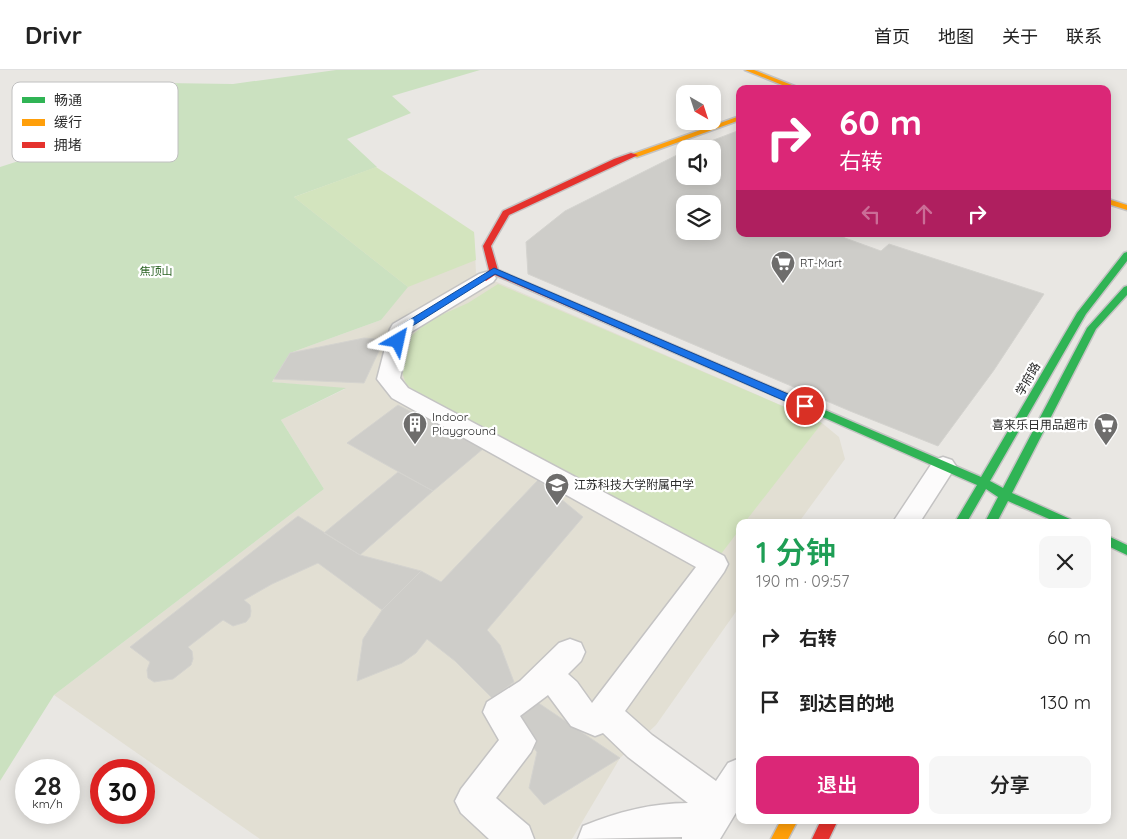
<!DOCTYPE html>
<html lang="zh">
<head>
<meta charset="utf-8">
<style>
  body { margin:0; font-family:Quicksand,"Noto Sans SC",sans-serif; background:#f6f6f6; color:#222; height:100vh; display:flex; flex-direction:column; font-size:19px; white-space:nowrap }
  * { box-sizing:border-box; margin:0 }
  p { font-size:16px; color:#767676 }
  .icon { flex:none; width:28px; height:28px; fill:none; stroke:currentColor; stroke-width:2; stroke-linecap:round; stroke-linejoin:round }
  .map { position:relative; flex:1; overflow:hidden }
  .drawer { position:absolute; left:736px; top:449px; width:375px; height:305px; display:flex; flex-direction:column; background:#fff; border-radius:10px; box-shadow:0 2px 12px #0003 }
  .drawer>* { flex:none }
  .banner { position:absolute; left:736px; top:15px; width:375px; height:152px; border-radius:10px; box-shadow:0 2px 12px #0003; background:#db2777; color:#fff; overflow:hidden }
  .needle { width:32px; rotate:141deg }
  .fabs { position:absolute; left:676px; top:15px; display:grid; gap:10px }
  .fabs a { display:grid; place-items:center; width:45px; height:45px; border-radius:10px; background:#fff; box-shadow:0 2px 12px #0003; font-size:25px }
  .speed { position:absolute; left:15px; top:689px; display:flex; gap:10px; font-size:25px; font-weight:700; text-align:center }
  .speed>* { display:grid; place-content:center; width:65px; height:65px; border-radius:50%; background:#fff; box-shadow:0 2px 12px #0003; line-height:1 }
  .speed small { font-size:12px; font-weight:400 }
  .speed .limit { border:8px solid #d22; background:#fff; color:#111 }
  .pin { position:absolute; display:grid; place-items:center; width:42px; height:42px; color:#fff; margin:-21px; border:2px solid #fff; border-radius:50%; box-shadow:0 1px 5px #0007 }
  .me { position:absolute; width:55px; margin:-28px; rotate:36deg; stroke-linejoin:round; filter:drop-shadow(0 0 4px #0008) }
  .turn { display:flex; align-items:center; gap:18px; height:105px; padding:0 20px; font-size:22px }
  .turn .icon { width:65px; height:65px; stroke-width:2.5 }
  .turn b { display:block; font-size:35px; line-height:42px }
  .lanes { display:flex; align-items:center; height:48px; padding:0 20px; background:#0003; justify-content:center; gap:25px; direction:ltr }
  .lanes .off { opacity:.35 }
  .round { display:grid; place-items:center; flex:none; width:52px; height:52px; border-radius:10px; background:#f6f6f6 }
  .overview { display:flex; align-items:center; justify-content:space-between; height:85px; padding:0 20px }
  h1 { font-size:30px; font-weight:600; line-height:38px; color:#1e9e55 }
  .primary-button { display:flex; gap:10px; margin-top:auto; padding:10px 20px }
  .primary-button a { flex:1; height:58px; border-radius:10px; background:#db2777; color:#fff; font-size:20px; font-weight:600; line-height:58px; text-align:center }
  .primary-button a+a { background:#f6f6f6; color:#222 }
  ul { padding:0; list-style:none }
  li { display:flex; align-items:center; gap:15px; height:65px; padding:0 20px }
  li div { flex:1 }
  li b { display:block; font-size:19px }
  li em { font-style:normal }
  header { display:flex; align-items:center; gap:30px; box-sizing:border-box; height:70px; padding:0 25px; background:#fff; border-bottom:1px solid #e0e0e0 }
  header strong { font-size:24px }
  nav { display:flex; gap:28px; margin-inline-start:auto; font-size:18px }
  .map>svg:first-child { display:block }
  .education { fill:#e2dfd3 }
  .green { fill:#cbe1c0 }
  .pitch { fill:#d3e4be }
  .building { fill:#cecdc9; stroke:#d4d3cf; fill-rule:evenodd }
  .lines { fill:none; stroke-linecap:round; stroke-linejoin:round }
  .street-casing { stroke:#c4c3c3; stroke-width:3 }
  .fast-casing { stroke:#c4c3c3; stroke-width:3 }
  .slow-casing { stroke:#c4c3c3; stroke-width:3 }
  .jam-casing { stroke:#c4c3c3; stroke-width:3 }
  .street { fill:#fcfbfb; fill-rule:evenodd }
  .fast { fill:#30b455; fill-rule:evenodd }
  .slow { fill:#ff9f0a; fill-rule:evenodd }
  .jam { fill:#e5322d; fill-rule:evenodd }
  .route { fill:#1a73e8; stroke:#114b97 }
  .labels { text-anchor:middle; stroke-width:4.5; stroke-linejoin:round; paint-order:stroke }
  .far-poi-label { font-size:11px; fill:#2c2c2c; stroke:#fff; text-anchor:start }
  .far-park-label { font-size:11px; fill:#2b6223; stroke:#fff }
  .street-label { font-size:12px; fill:#2c2c2c; stroke:#fff }
  .poi-label { font-size:12px; fill:#2c2c2c; stroke:#fff; text-anchor:start }
  .key { fill:#fff; stroke:#c0c0c0; stroke-width:1 }
  .key-label { font-size:14px; fill:#2c2c2c }
</style>
</head>
<body>
<header>
<strong>Drivr</strong>
<nav><a>首页</a><a>地图</a><a>关于</a><a>联系</a></nav>
</header>
<div class="map">
<svg width="1127" height="769" viewBox="0 0 1127 769">
  <rect width="100%" height="100%" fill="#e9e7e3"/>
  <!-- education -->
  <path class="education" d="M294,127L474,162L476,203L822,353L839,367L845,389L799,452H740V536L656,655L620,688L572,769H260L54,625L324,419L281,350L345,319L272,312L290,283L381,250Z"/>
  <!-- green -->
  <path class="green" d="M336,0H480L392,26L411,43L347,69L377,97L294,127L408,217L381,250L290,283L272,312L346,318L281,350L324,419L54,625L0,711V97L53,80L46,67L164,13L233,14Z"/>
  <!-- pitch -->
  <path class="pitch" d="M376,97L474,162L476,190L408,217L294,127Z
    M498,214L822,353L745,452H740V459L721,484L432,335L406,314L402,302L401,291L404,272L430,250L468,233Z"/>
  <!-- building -->
  <path class="building" d="M740,60V164H840L845,168L881,181L889,174L1044,224L994,300L938,376L850,341L528,204L526,172L565,141L685,81V106H712V79H690ZM685,134H712V161H685Z
    M364,268L384,270L364,313L274,309L290,283Z
    M398,335L484,378L433,421L347,373Z
    M398,402L433,421L360,485L324,463Z
    M538,410L583,447L487,560L500,575L514,612L492,628L455,591L427,569L416,583L402,593L357,611L363,569L382,540L421,501L441,512Z
    M298,446L360,485L421,501L382,540L318,493L272,514L244,530L250,535L251,541L250,547L246,552L233,556L223,550L188,577L192,581L193,589L191,595L173,609L154,612L148,608L147,600L150,592L130,577Z
    M537,632L620,688L544,735L529,718L537,682L512,651Z"/>
  <g class="lines">
    <defs>
      <path id="street" d="M486,202L493,204L496,208L493,212L411,262L400,308L408,318L724,486L728,494L724,502L625,641L652,665L716,711L728,693L740,688V736L720,769H682V767L578,769L583,756C617,742 652,733 688,733L628,687L603,663L595,666L571,656L548,625L520,646L536,671L531,682L496,728L529,756L534,769H489L461,743L455,731L461,719L499,670L483,642L487,632L520,611L559,573L570,569L581,573L585,582L581,591L568,604L577,612L592,633L696,497L392,328L377,309L390,259L393,254L479,204Z
        M943,387L952,390L956,396L920,452H893L934,390Z"/>
      <path id="fast" d="M1127,182V191L1086,244L990,411L1003,418L1087,258L1124,217L1127,216V225L1096,259L1012,423L1070,449L1072,452H1056L1008,431L997,452H985L998,427L986,419L967,452H955L977,415L775,326L774,324L775,322H783L981,407L1077,243L1124,183Z
        M1108,466L1127,475V485L1108,476Z"/>
      <path id="slow" d="M745,0H754L802,19H792Z
        M740,46V50L637,87L630,85Z
        M1108,129L1127,135V140L1108,134Z
        M781,750H798L788,769H771Z"/>
      <path id="jam" d="M631,83L638,85L509,145L491,176L498,200L783,322L784,324L783,326H775L495,205L486,211L482,208L489,200L483,176L503,141L614,89Z
        M821,750H838L829,769H812Z"/>
    </defs>
    <!-- street casing -->
    <use href="#street" class="street-casing"/>
    <!-- fast casing -->
    <use href="#fast" class="fast-casing"/>
    <!-- slow casing -->
    <use href="#slow" class="slow-casing"/>
    <!-- jam casing -->
    <use href="#jam" class="jam-casing"/>
    <!-- street -->
    <use href="#street" class="street"/>
    <!-- fast -->
    <use href="#fast" class="fast"/>
    <!-- slow -->
    <use href="#slow" class="slow"/>
    <!-- jam -->
    <use href="#jam" class="jam"/>
  </g>
  <!-- route -->
  <path class="route" d="M494,198L809,333L810,336L805,339L801,338L495,204L406,260L402,273H395L393,271L398,257Z"/>
  <!-- icons -->
  <defs>
    <symbol id="supermarket-pin" viewBox="-11 -11 22 30"><path d="M0 17L-7.5 6A9.5 9.5 0 1 1 7.5 6Z" fill="#6e6d6c" stroke="#fff"/><path d="M-6-5.5h2.5l.6 2H6L4.5 2H-2.5L-4.4-4H-6ZM-1.5 3.2a1.3 1.3 0 1 0 .1 0ZM3 3.2a1.3 1.3 0 1 0 .1 0Z" fill="#fff"/></symbol>
    <symbol id="building-pin" viewBox="-11 -11 22 30"><path d="M0 17L-7.5 6A9.5 9.5 0 1 1 7.5 6Z" fill="#6e6d6c" stroke="#fff"/><path d="M-4-6H4V6H1V3H-1V6H-4ZM-2.5-4.3h1.7v1.8h-1.7ZM.8-4.3h1.7v1.8H.8ZM-2.5-1h1.7V.8h-1.7ZM.8-1h1.7V.8H.8Z" fill="#fff"/></symbol>
    <symbol id="school-pin" viewBox="-11 -11 22 30"><path d="M0 17L-7.5 6A9.5 9.5 0 1 1 7.5 6Z" fill="#6e6d6c" stroke="#fff"/><path d="M0-5L7-2L0 1L-7-2ZM-4 1L0 2.5L4 1V4Q0 6-4 4Z" fill="#fff"/></symbol>
  </defs>
  <g fill-rule="evenodd">
    <use href="#supermarket-pin" x="769" y="179" width="28" height="38"/>
    <use href="#building-pin" x="401" y="340" width="28" height="38"/>
    <use href="#supermarket-pin" x="1092" y="341" width="28" height="38"/>
    <use href="#school-pin" x="543" y="401" width="28" height="38"/>
  </g>
  <g class="labels">
    <!-- far-poi labels -->
    <g class="far-poi-label">
      <text x="800" y="197">RT-Mart</text>
    </g>
    <!-- far-park labels -->
    <g class="far-park-label">
      <text x="156" y="205">焦顶山</text>
    </g>
    <!-- street labels -->
    <g class="street-label">
      <text transform="translate(1028 309) rotate(-60)" y="4">学府路</text>
    </g>
    <!-- poi labels -->
    <g class="poi-label">
      <text x="432" y="351">Indoor<tspan x="432" dy="14">Playground</tspan></text>
      <text x="1088" y="359" text-anchor="end">喜来乐日用品超市</text>
      <text x="574" y="419">江苏科技大学附属中学</text>
    </g>
  </g>
  <!-- legend -->
  <rect x="12" y="12" width="166" height="80" rx="8" class="key"/>
  <rect x="22" y="27" width="23" height="6" fill="#30b455"/>
  <rect x="22" y="49" width="23" height="7" fill="#ff9f0a"/>
  <rect x="22" y="72" width="23" height="6" fill="#e5322d"/>
  <g class="key-label">
    <text x="54" y="35">畅通</text>
    <text x="54" y="57">缓行</text>
    <text x="54" y="80">拥堵</text>
  </g>
</svg>
<div class="fabs">
<a><svg class="needle" viewBox="-14 -14 28 28"><path d="M0-13l5 13h-10z" fill="#e53935"/><path d="M0 13l5-13h-10z" fill="#767676"/></svg></a>
<a><svg class="icon" aria-label="sound" viewBox="0 0 24 24"><path d="M4 9h4l5-4v14l-5-4H4zM17 9q2 3 0 6"/></svg></a>
<a><svg class="icon" aria-label="layers" viewBox="0 0 24 24"><path d="M12 4l9 5-9 5-9-5zM3 14l9 5 9-5"/></svg></a>
</div>
<div class="speed"><div>28<small>km/h</small></div><div class="limit">30</div></div>
<div class="pin" style="left:805px;top:336px;background:#d93025"><svg class="icon" aria-label="arrive" viewBox="0 0 24 24"><path d="M6 21V4h12l-3 4 3 4H6"/></svg></div>
<svg class="me" style="left:398px;top:271px" viewBox="-20 -20 40 40"><path d="M0-17L14 15 0 8-14 15z" fill="#1a73e8" stroke="#fff" stroke-width="4"/></svg>
<div class="banner">
<div class="turn"><svg class="icon" aria-label="right" viewBox="0 0 24 24"><path d="M7 20v-9h11M14 6l5 5-5 5"/></svg><div><b>60 m</b>右转</div></div>
<div class="lanes"><svg class="icon off" aria-label="left" viewBox="0 0 24 24"><path d="M17 20v-9H6M10 6l-5 5 5 5"/></svg><svg class="icon off" aria-label="ahead" viewBox="0 0 24 24"><path d="M12 20V5M6 11l6-6 6 6"/></svg><svg class="icon" aria-label="right" viewBox="0 0 24 24"><path d="M7 20v-9h11M14 6l5 5-5 5"/></svg></div>
</div>
<section class="drawer">
<div class="overview"><div><h1>1 分钟</h1><p>190 m · 09:57</p></div><a class="round"><svg class="icon" aria-label="close" viewBox="0 0 24 24"><path d="M6 6l12 12M18 6L6 18"/></svg></a></div>
<ul>
<li><svg class="icon" aria-label="right" viewBox="0 0 24 24"><path d="M7 20v-9h11M14 6l5 5-5 5"/></svg><div><b>右转</b></div><em>60 m</em></li>
<li><svg class="icon" aria-label="arrive" viewBox="0 0 24 24"><path d="M6 21V4h12l-3 4 3 4H6"/></svg><div><b>到达目的地</b></div><em>130 m</em></li>
</ul>
<div class="primary-button"><a>退出</a><a>分享</a></div>
</section>
</div>
</body>
</html>
